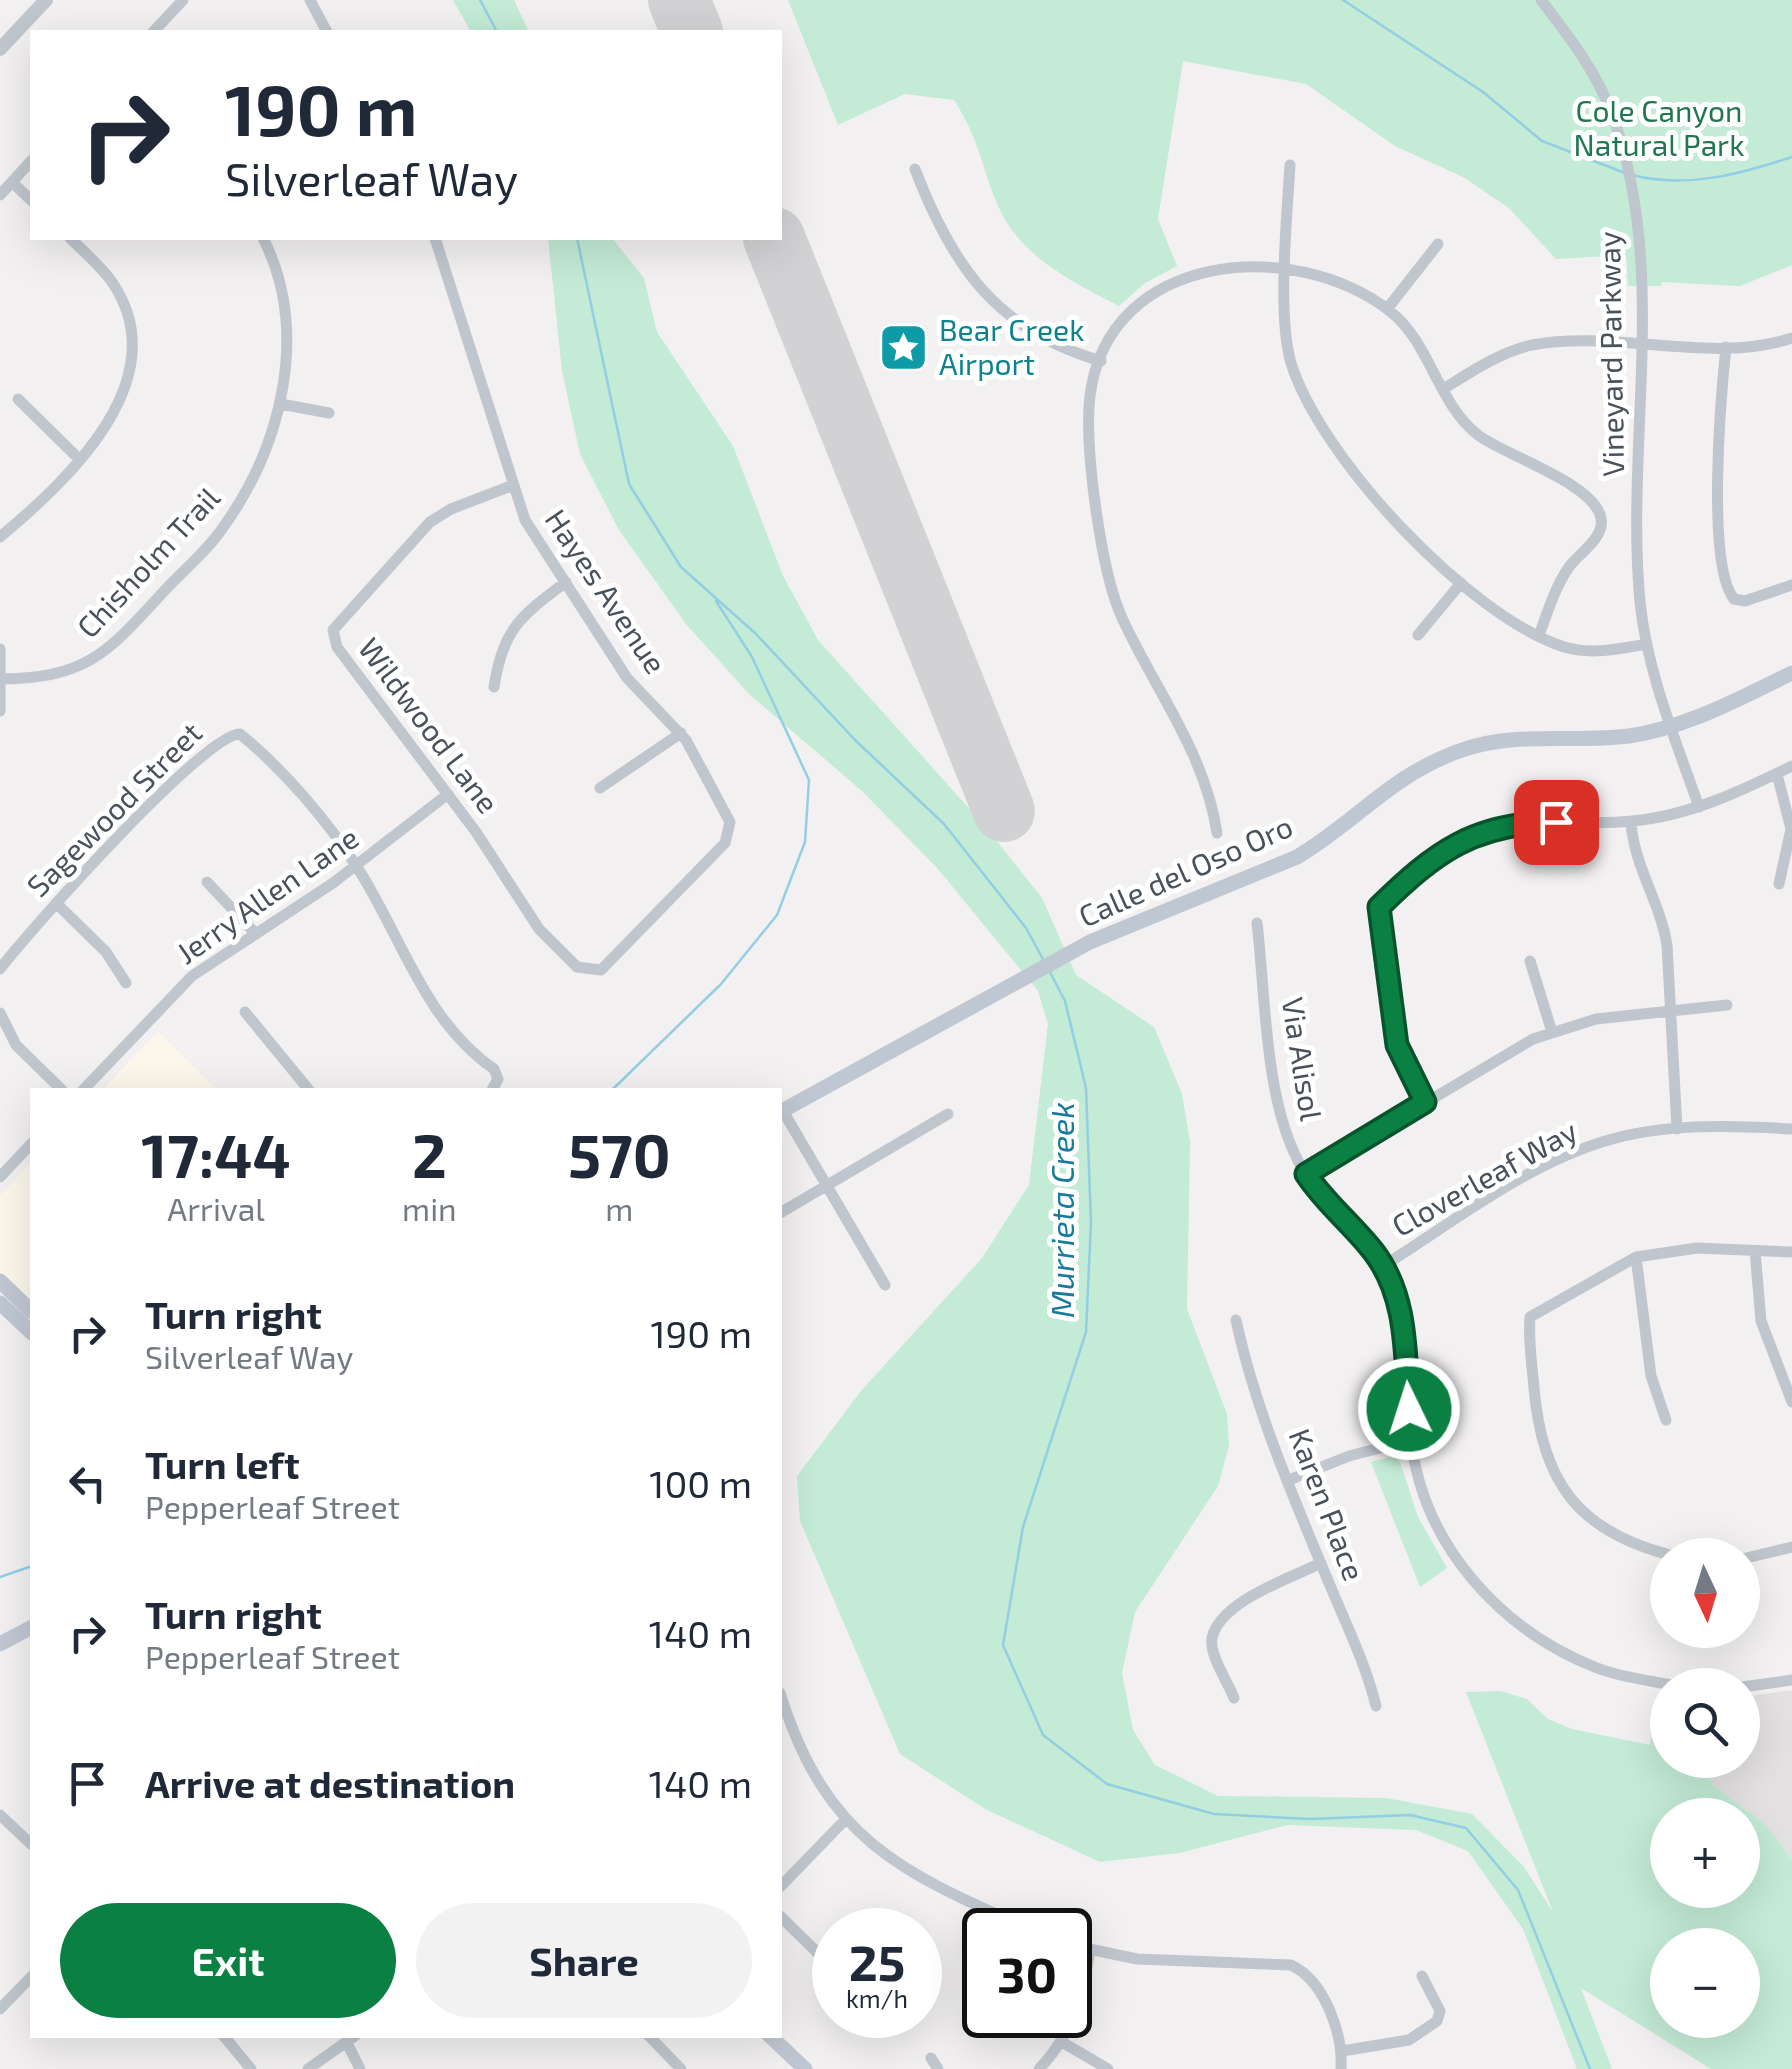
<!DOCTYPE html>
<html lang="en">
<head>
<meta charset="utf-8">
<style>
  body { margin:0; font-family:"Exo 2",sans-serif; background:#f2f2f3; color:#1f2937; height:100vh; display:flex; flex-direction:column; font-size:38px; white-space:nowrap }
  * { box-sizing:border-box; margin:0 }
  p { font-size:32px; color:#747a83 }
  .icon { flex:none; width:55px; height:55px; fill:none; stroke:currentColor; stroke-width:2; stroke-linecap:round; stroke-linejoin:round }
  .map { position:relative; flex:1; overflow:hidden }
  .panel { position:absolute; left:30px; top:1088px; width:752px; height:950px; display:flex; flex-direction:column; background:#fff; border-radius:0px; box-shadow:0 10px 40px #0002 }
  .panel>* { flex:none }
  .guide { position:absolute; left:30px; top:30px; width:752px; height:210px; border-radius:0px; box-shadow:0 10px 40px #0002; background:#fff; color:#1f2937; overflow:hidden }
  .needle { width:65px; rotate:176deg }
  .fabs { position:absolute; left:1650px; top:1538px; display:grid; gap:20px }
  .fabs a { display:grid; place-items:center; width:110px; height:110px; border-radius:50%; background:#fff; box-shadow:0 10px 40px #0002; font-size:50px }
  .speed { position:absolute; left:812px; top:1908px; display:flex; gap:20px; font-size:50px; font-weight:700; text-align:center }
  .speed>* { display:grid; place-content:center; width:130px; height:130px; border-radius:50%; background:#fff; box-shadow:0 10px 40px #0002; line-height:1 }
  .speed small { font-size:25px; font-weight:400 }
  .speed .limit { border:5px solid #111; border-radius:15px; background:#fff; color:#111 }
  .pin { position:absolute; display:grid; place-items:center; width:85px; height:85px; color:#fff; margin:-42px; border-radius:20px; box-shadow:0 5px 15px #0006 }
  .me { position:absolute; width:110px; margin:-55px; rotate:356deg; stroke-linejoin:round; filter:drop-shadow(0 0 8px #0008) }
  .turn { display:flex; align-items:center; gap:35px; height:210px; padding:0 30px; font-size:45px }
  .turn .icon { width:130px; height:130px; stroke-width:2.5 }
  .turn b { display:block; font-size:70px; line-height:85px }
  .eta { display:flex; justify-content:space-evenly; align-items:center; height:170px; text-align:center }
  .eta b { font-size:60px; font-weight:700; line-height:70px }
  .action { display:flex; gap:20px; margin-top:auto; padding:20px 30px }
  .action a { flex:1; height:115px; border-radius:60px; background:#0b8043; color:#fff; font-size:40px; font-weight:700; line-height:115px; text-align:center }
  .action a+a { background:#f2f2f3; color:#1f2937 }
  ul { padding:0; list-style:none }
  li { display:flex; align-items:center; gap:30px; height:150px; padding:0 30px }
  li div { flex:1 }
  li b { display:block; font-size:38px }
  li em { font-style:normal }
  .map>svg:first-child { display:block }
  .commercial { fill:#fbf7eb }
  .education { fill:#e3e1e1 }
  .green { fill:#c3ebd5; fill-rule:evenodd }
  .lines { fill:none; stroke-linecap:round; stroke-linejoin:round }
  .stream { stroke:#94cee4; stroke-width:2.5 }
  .runway { stroke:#d2d2d4; stroke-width:62 }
  .minor { stroke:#bfc6cd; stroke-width:11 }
  .tertiary { stroke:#bfc6cd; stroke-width:14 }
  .secondary { stroke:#bfc7d2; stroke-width:15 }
  .route-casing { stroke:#07532c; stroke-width:25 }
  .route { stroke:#0b8043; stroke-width:18 }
  .labels { text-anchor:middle; stroke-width:10; stroke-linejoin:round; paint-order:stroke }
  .park-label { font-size:30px; fill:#207751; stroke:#fff }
  .culture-label { font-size:30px; fill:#0d838f; stroke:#fff; text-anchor:start }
  .street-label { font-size:30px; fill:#49525c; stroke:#fff }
  .water-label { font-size:32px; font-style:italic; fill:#197a9f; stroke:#fff }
</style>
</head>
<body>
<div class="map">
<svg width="1792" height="2069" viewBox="0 0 1792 2069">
  <rect width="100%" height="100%" fill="#f2f0f0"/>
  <!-- commercial -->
  <path class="commercial" d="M158,1031L217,1090H102Z
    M32,1162V1304L0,1273V1195Z"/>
  <!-- education -->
  <path class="education" d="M1792,1690V1860L1766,1825L1713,1785L1703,1760H1742L1743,1697Z"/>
  <!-- green -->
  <path class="green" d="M453,0H514L529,32H471Z
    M788,0H1792V265L1740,286L1662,282L1661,286H1628L1626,255L1556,259L1509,208L1463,177L1395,146L1306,84L1183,61L1158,219L1177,266L1145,283L1119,306C1074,283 1021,257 999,208C981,167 981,142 954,100L905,94L838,125Z
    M548,238H612L644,278L657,332L733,446L783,576L818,640L984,825L1042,898L1076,975L1154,1027L1182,1094L1190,1142L1187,1309L1227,1414L1229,1446L1218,1486L1135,1612L1122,1673L1133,1730L1155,1765L1218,1796L1386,1798L1472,1814L1524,1867L1553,1912L1466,1692L1500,1691L1527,1699L1548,1719L1572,1729L1650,1745L1657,1695L1667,1696L1668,1760H1703L1713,1785L1766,1825L1792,1860V2069H1711L1581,1988L1612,2069H1577L1523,1929L1468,1851L1416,1830L1287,1825L1179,1853L1100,1862L985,1809L900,1754L800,1521L797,1476L861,1391L982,1258L1029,1185L1048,1024L1038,991L938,869L862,791L749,694L686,624L619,530L580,454L562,371ZM1668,1815H1742V1890H1668ZM1668,1945H1742V2020H1668Z
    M1393,1456L1400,1462L1418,1517L1447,1568L1420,1587L1371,1462Z"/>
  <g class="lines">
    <!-- stream -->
    <path class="stream" d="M480,0L497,32
      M1343,0L1483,92L1542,141L1625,173
      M1632,175C1687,189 1740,174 1792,157
      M577,238L629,484L681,567L756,634L855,740L944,824L1026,928L1044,961
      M1050,972L1065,1001L1086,1088L1091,1222L1086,1332L1023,1527L1003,1645L1043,1735L1107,1784L1214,1814L1310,1819L1410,1815L1466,1828L1518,1890L1590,2069
      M612,1090L721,984L777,915L805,842L809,780L752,657L716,601
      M0,1577L32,1566"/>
    <!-- runway -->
    <path class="runway" d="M679,0L692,32
      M774,238L1004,811"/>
    <!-- minor -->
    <path class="minor" d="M310,0L327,32
      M1541,0C1569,36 1598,74 1613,117C1669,271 1625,442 1640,602C1647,672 1676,741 1699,807
      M153,32L183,0
      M1290,165C1287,217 1277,315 1291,363C1321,459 1469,616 1564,647C1591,655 1620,649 1647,644
      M915,169C952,266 997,331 1101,361
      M12,182L32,201
      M0,195L32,160
      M435,238L525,520L627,678L686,740L730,822L725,843L601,970L577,967L539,929L476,832L337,647L333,630L430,522L451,509L511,486
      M1387,309L1438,244
      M1726,347C1721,394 1706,565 1734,599L1745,601L1792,585
      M1443,389C1471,372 1500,352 1532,345C1617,329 1710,365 1792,338
      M18,399L79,459
      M281,404L329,413
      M0,537C68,480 178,379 112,282C100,265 84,252 70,238
      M1418,635L1461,583
      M0,649V711
      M2,679C91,678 110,649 167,588C186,568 209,549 224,526C282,445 310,331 263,238
      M494,687C503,628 521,616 566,582
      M1777,774L1791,829L1779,884
      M600,788L681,733
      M1631,822C1634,867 1660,901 1667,945L1677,1129
      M1217,833C1205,753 1156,691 1123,620C1101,574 1084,447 1090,396C1108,251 1295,236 1391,312C1430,343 1438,404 1478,435C1506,456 1594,483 1601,518C1605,538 1579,553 1569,567C1555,587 1547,613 1539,636
      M207,882L256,934
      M56,903L106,952L126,983
      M1257,923C1266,998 1264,1103 1302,1168C1329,1214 1379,1244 1397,1295C1413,1338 1406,1393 1411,1438C1422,1544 1500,1630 1597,1668C1620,1677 1647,1680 1671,1685
      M1530,961L1552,1032
      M0,969C29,931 205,733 240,734C283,769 327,820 357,867C401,935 424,1021 494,1069L498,1079L492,1090
      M245,1012L309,1090
      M0,1013L16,1045L62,1090
      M83,1090L192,976L333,883L448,794
      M1425,1102C1385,1045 1388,973 1379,907C1422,865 1467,825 1531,822C1564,821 1598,825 1632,821C1689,816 1741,791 1792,766
      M783,1111L885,1285
      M1306,1174L1533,1039L1596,1019L1727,1005
      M0,1177L32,1143
      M780,1213L948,1114
      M1755,1251L1761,1321L1792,1402
      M1636,1257L1651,1376L1666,1420
      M1383,1266C1452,1223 1524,1166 1602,1142C1662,1123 1730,1125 1792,1129
      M1236,1320C1255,1409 1294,1499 1329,1583C1346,1624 1365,1662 1376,1706
      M1289,1480L1349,1456L1411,1440
      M1670,1555C1577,1531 1542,1481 1534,1388C1532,1364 1528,1341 1530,1317L1636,1257L1697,1248L1792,1252
      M1742,1559L1792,1547
      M1742,1687L1792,1680
      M780,1693C826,1840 900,1872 1032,1930
      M1234,1698C1228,1682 1209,1655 1212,1638C1220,1601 1291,1578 1321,1563
      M0,1815L32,1845
      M780,1887L845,1820
      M780,1916L826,1961
      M1070,1945L1137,1959L1291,1965C1325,1981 1343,2034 1341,2069
      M0,2009L32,1976
      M223,2035L251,2069
      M648,2035L681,2069
      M1062,2042L1108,2069
      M347,2043L360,2069
      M1342,2051L1409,2040L1437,2021L1440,2011L1422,1976
      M931,2058L938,2069
      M308,2069L356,2035
      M1039,2069C1072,2035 1082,1997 1090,1951"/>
    <!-- tertiary -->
    <path class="tertiary" d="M0,49L46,0"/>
    <!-- secondary -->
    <path class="secondary" d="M780,1112L1090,942L1297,857C1358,821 1390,775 1462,750C1516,731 1573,743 1629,736C1686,728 1740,698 1792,673
      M0,1281L32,1312
      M0,1303L32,1333
      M0,1644L32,1627
      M769,2035L805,2069"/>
  </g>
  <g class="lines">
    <defs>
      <path id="route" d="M1409,1409C1405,1354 1408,1296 1373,1251C1351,1223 1325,1203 1306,1174L1425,1102L1397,1045L1379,907C1435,852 1474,823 1556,822"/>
    </defs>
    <!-- route casing -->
    <use href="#route" class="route-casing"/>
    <!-- route -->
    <use href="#route" class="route"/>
  </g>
  <!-- icons -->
  <defs>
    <symbol id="sight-square" viewBox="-11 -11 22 22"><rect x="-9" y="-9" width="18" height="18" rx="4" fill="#0f9aa8" stroke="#fff"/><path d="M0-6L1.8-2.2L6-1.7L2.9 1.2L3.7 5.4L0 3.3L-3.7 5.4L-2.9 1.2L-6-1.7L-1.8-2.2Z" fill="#fff"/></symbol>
  </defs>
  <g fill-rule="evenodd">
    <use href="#sight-square" x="876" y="320" width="55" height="55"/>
  </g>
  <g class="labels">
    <!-- park labels -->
    <g class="park-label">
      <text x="1659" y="122">Cole Canyon<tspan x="1659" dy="34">Natural Park</tspan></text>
    </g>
    <!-- culture labels -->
    <g class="culture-label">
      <text x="939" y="341">Bear Creek<tspan x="939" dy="34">Airport</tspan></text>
    </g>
    <!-- street labels -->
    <g class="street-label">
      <text transform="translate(1612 354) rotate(-91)" y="10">Vineyard Parkway</text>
      <text transform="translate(149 563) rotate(-47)" y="10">Chisholm Trail</text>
      <text transform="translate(605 592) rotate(56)" y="10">Hayes Avenue</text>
      <text transform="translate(428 726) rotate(53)" y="10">Wildwood Lane</text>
      <text transform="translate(115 810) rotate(-45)" y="10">Sagewood Street</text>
      <text transform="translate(1186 872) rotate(-24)" y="10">Calle del Oso Oro</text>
      <text transform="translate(268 896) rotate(-35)" y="10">Jerry Allen Lane</text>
      <text transform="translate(1301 1059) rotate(81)" y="10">Via Alisol</text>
      <text transform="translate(1485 1179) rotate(-29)" y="10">Cloverleaf Way</text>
      <text transform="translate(1326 1505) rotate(69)" y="10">Karen Place</text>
    </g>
    <!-- water labels -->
    <g class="water-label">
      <text transform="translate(1063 1210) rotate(-90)" y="11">Murrieta Creek</text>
    </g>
  </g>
</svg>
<div class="fabs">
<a><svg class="needle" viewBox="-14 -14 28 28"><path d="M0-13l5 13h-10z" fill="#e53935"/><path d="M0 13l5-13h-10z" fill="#747a83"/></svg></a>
<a><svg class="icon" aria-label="search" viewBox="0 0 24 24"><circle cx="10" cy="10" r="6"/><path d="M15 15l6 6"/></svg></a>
<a>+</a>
<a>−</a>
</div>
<div class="speed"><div>25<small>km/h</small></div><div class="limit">30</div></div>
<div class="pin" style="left:1556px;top:822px;background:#d93025"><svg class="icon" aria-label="arrive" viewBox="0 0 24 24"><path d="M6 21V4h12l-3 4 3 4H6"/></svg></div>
<svg class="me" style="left:1409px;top:1409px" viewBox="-20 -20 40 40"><circle r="17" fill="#0b8043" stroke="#fff" stroke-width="3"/><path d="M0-11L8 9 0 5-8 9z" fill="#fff"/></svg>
<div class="guide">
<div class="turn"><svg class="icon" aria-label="right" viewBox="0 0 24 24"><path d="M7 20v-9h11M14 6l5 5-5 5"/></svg><div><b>190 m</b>Silverleaf Way</div></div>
</div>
<section class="panel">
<div class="eta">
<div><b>17:44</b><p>Arrival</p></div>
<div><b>2</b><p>min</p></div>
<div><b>570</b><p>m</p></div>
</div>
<ul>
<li><svg class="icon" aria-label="right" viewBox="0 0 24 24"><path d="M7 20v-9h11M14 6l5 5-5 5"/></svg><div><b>Turn right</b><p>Silverleaf Way</p></div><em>190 m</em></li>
<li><svg class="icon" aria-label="left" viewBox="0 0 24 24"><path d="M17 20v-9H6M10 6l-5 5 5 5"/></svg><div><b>Turn left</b><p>Pepperleaf Street</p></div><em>100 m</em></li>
<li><svg class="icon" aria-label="right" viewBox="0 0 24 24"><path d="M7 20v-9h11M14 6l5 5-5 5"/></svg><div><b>Turn right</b><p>Pepperleaf Street</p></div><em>140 m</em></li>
<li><svg class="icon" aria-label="arrive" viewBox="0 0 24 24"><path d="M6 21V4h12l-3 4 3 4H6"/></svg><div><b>Arrive at destination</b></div><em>140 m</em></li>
</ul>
<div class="action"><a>Exit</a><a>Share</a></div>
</section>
</div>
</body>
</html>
